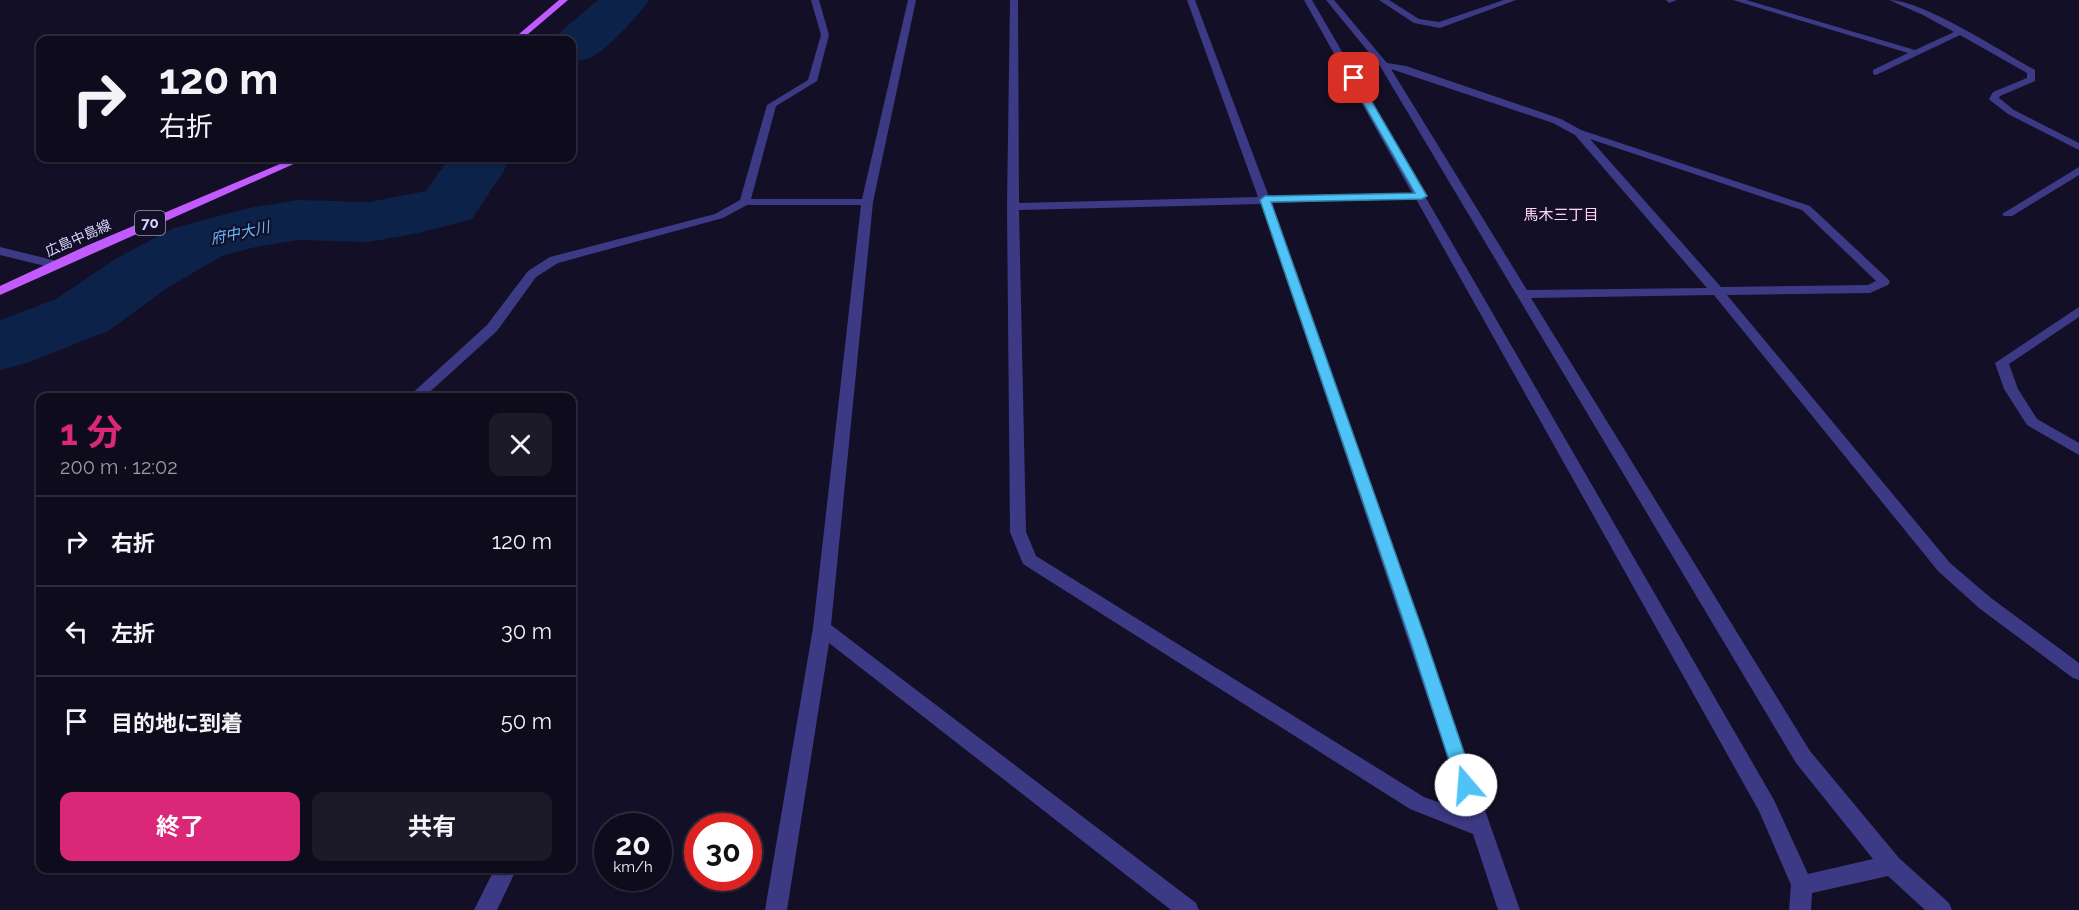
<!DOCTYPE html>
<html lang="ja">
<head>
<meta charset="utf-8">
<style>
  body { margin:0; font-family:Raleway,"Noto Sans JP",sans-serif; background:#1c1929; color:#f1f3f6; height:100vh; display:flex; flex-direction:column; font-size:22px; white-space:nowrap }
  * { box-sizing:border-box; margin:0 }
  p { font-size:20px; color:#9b9ba3 }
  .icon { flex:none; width:33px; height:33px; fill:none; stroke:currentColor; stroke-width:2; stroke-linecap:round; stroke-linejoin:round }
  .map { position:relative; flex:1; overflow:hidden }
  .side { position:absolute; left:36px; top:393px; width:540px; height:480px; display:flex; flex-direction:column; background:#0e0b1c; border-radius:12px; box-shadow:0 2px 4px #0004,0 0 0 2px #2e2b3b }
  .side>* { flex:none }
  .top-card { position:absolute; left:36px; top:36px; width:540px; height:126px; border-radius:12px; box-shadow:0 2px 4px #0004,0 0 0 2px #2e2b3b; background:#0e0b1c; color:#f1f3f6; overflow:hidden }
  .speed { position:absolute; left:594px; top:813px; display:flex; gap:12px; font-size:30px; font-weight:700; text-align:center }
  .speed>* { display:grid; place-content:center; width:78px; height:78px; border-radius:50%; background:#0e0b1c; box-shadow:0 2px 4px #0004,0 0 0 2px #2e2b3b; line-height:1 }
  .speed small { font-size:15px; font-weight:400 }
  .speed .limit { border:9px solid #d22; background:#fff; color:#111 }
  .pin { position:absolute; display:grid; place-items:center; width:51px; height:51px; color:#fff; margin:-26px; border-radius:12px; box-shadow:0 3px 9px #0006 }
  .me { position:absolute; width:66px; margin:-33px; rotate:342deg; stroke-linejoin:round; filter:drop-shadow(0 0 4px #0008) }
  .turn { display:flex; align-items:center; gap:21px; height:126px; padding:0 24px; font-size:27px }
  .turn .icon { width:78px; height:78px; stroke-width:2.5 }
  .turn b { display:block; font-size:42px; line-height:51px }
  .round { display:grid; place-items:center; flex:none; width:63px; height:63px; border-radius:12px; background:#1c1929 }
  .overview { display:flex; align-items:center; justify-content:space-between; height:102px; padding:0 24px }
  h1 { font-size:36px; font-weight:700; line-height:45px; color:#db2777 }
  .button { display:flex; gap:12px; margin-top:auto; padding:12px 24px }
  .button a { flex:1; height:69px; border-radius:12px; background:#db2777; color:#fff; font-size:24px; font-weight:700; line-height:69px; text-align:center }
  .button a+a { background:#1c1929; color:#f1f3f6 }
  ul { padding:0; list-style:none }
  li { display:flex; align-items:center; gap:18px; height:90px; padding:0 24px; border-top:2px solid #2e2b3b }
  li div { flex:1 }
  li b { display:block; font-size:22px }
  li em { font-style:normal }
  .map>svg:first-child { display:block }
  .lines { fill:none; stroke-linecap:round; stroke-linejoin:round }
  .river { fill:#0c2248; fill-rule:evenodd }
  .minor { fill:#3d3a85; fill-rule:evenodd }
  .major { fill:#c25bff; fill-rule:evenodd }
  .route { fill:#4fc3f7; stroke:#337fa1; stroke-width:1.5 }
  .labels { text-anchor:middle; stroke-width:4.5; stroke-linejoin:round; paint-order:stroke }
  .far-street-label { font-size:14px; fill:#d9d4ff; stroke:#130f26 }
  .far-neighbourhood-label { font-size:15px; fill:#ffd6f0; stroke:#130f26 }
  .shield { fill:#130f26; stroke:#9e99be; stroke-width:1.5 }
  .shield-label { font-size:15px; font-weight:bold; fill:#d9d4ff }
  .far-water-label { font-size:15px; font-style:italic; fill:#62b6ff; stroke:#130f26 }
</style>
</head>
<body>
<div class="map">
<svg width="2079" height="910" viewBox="0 0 2079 910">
  <rect width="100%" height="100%" fill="#130f26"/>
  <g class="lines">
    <!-- river -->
    <path class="river" d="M598,0H649C640,14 606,51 590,58C585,60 578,61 572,62V40H551Z
      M449,158H509L505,169L472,219L419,233L369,242L298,240L256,247L222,256L167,288L108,331L27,363L0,370V320L56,299L117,258L174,228L249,208L298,200L369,202L426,191Z"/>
    <!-- minor -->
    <path class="minor" d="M811,0H819L829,35L817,81L776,106L751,199H862L908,0H916L873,202L831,625L1196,903L1199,910H1171L829,643L787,910H765L813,628L861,205H747L723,218L558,263L536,277L497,331L423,398H407L487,325L528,271L550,257L715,214L740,200L767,105L808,80L821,35Z
      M1010,0H1018L1019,203L1258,197L1187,0H1195L1269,197L1412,193L1304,0H1312L1424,193L1428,196L1426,198L1774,800L1808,874L1873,859L1796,763L1380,66L1326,0H1334L1387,63L1406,66L1561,119L1581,130L1810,206L1888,279L1890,282L1888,285L1870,293L1727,295L1950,563L1991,598L2079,663V680L2073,678L1979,608L1938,571L1714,295L1531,298L1810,751L1899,858L1949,903L1952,910H1925L1888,876L1812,893L1811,910H1789L1791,885L1759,811L1416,199L1272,203L1520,910H1498L1473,834L1410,809L1023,564L1010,532L1007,207ZM1391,69L1553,123L1575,135L1707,288L1527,290ZM1590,139L1802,210L1876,281L1868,285L1721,287ZM1261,204L1466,812L1424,797L1036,556L1026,532L1019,210Z
      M1379,0H1389L1419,19L1439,22L1504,0H1516L1440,28L1414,23Z
      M1666,0H1677L1669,3Z
      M1733,0H1746L1915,50L1954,32L1923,15L1889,0C1923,0 2002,52 2035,70V81L2000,96L1999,98L2014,110L2079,143V150L2008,114L1991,101L1989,99L1993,92L2027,78V73L1960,35L1876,75L1873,74V70L1908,53Z
      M2079,167V175L2012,216H2004L2002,214Z
      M0,247L61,262L63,265L57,269L0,255Z
      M2079,307V317L2009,364L2018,389L2037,419L2079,443V455L2027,425L2004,389L1995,363Z
      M495,868H517L497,910H474Z"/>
    <!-- major -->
    <path class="major" d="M559,0H568L521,40H512Z
      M294,158H307L0,295V286L86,246Z"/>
  </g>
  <!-- route -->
  <path class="route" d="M1354,76L1358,78L1427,196L1422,199L1271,202L1426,640L1475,785L1472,791L1466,793L1460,791L1457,785L1410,640L1260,200L1265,196L1415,193L1349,78Z"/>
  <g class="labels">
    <!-- far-street labels -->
    <g class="far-street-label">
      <text transform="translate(78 238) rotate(-24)" y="5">広島中島線</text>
    </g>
    <!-- far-neighbourhood labels -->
    <g class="far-neighbourhood-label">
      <text x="1561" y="220">馬木三丁目</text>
    </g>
    <!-- shield labels -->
    <rect class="shield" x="135" y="211" width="30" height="24" rx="4.5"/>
    <g class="shield-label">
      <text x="150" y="228">70</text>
    </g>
    <!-- far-water labels -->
    <g class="far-water-label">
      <text transform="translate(240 233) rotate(-12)" y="5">府中大川</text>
    </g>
  </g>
</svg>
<div class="speed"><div>20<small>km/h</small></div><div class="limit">30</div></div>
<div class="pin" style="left:1354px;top:78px;background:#d93025"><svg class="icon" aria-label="arrive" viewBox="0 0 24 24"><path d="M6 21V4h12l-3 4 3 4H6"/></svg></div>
<svg class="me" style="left:1466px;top:785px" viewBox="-20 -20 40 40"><circle r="19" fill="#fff"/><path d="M0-13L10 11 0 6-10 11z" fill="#4fc3f7"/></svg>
<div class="top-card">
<div class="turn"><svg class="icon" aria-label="right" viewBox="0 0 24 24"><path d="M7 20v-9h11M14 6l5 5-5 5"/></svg><div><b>120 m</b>右折</div></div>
</div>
<section class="side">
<div class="overview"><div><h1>1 分</h1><p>200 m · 12:02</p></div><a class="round"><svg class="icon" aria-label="close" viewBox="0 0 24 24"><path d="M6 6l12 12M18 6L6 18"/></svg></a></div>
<ul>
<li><svg class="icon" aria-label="right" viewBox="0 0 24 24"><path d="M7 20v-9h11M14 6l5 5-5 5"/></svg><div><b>右折</b></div><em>120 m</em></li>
<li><svg class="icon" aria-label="left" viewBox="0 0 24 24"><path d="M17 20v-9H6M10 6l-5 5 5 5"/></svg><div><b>左折</b></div><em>30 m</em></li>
<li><svg class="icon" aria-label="arrive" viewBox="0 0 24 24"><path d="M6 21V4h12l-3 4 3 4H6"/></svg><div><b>目的地に到着</b></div><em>50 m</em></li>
</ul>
<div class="button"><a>終了</a><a>共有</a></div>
</section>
</div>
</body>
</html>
